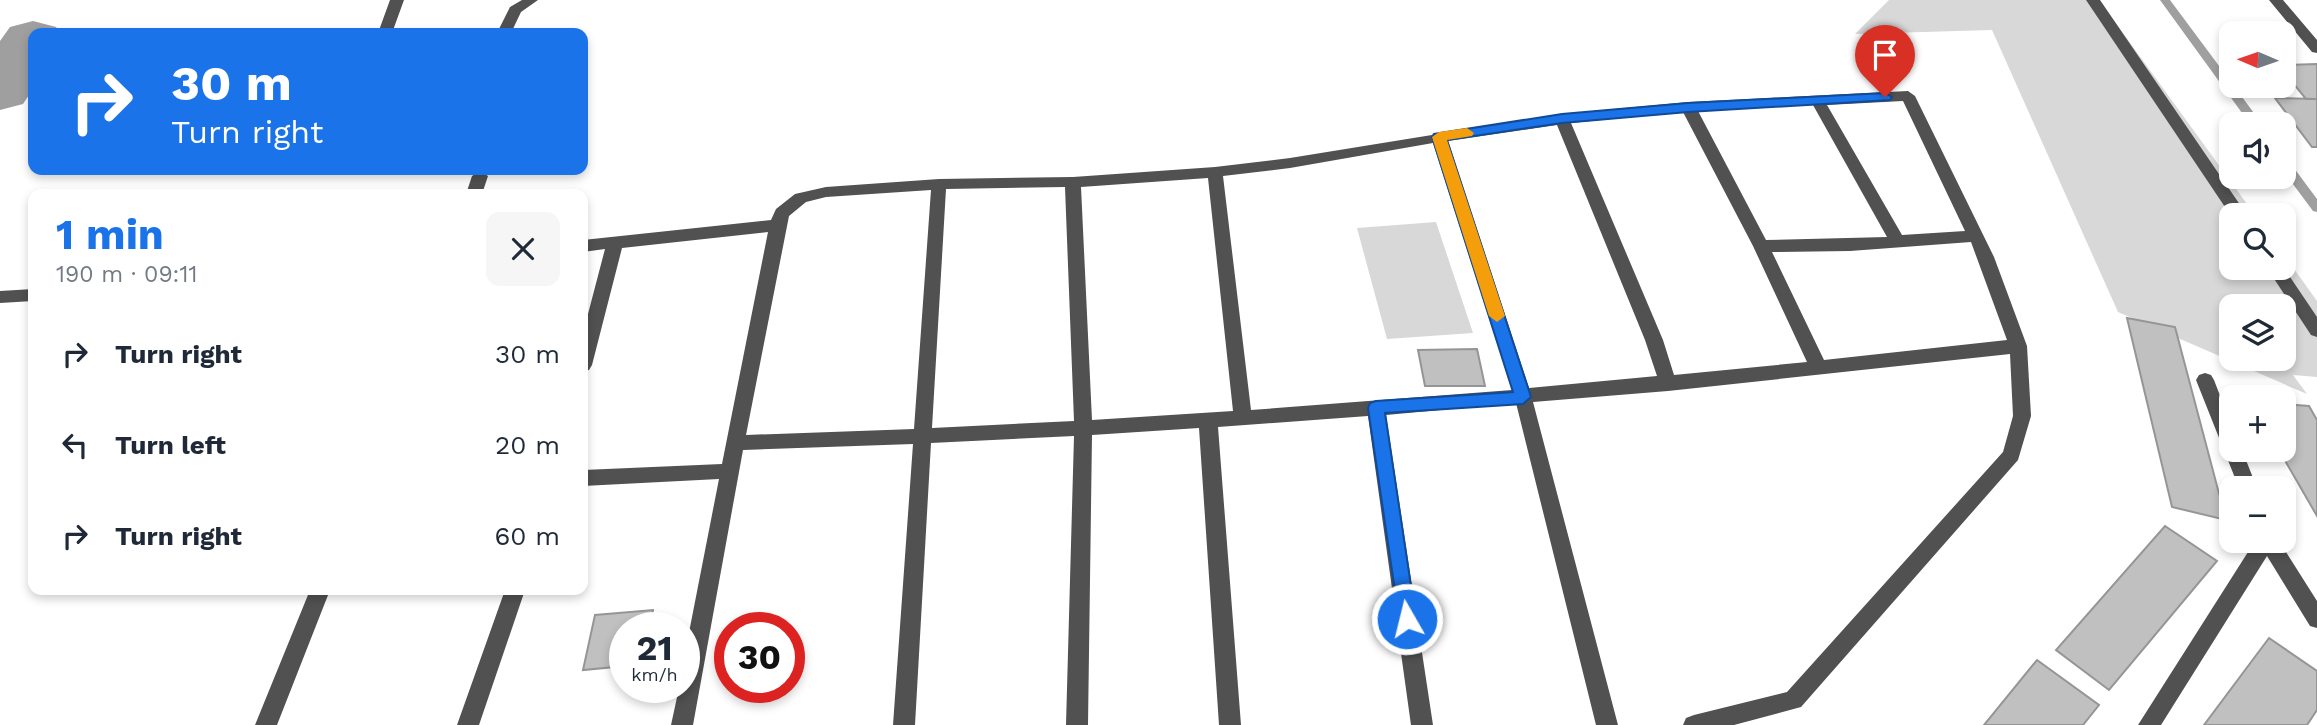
<!DOCTYPE html>
<html lang="en">
<head>
<meta charset="utf-8">
<style>
  body { margin:0; font-family:"Work Sans",sans-serif; background:#f6f6f7; color:#1f2937; height:100vh; display:flex; flex-direction:column; font-size:26px; white-space:nowrap }
  * { box-sizing:border-box; margin:0 }
  p { font-size:23px; color:#747a83 }
  .icon { flex:none; width:38px; height:38px; fill:none; stroke:currentColor; stroke-width:2; stroke-linecap:round; stroke-linejoin:round }
  .map { position:relative; flex:1; overflow:hidden }
  .drawer { position:absolute; left:28px; top:189px; width:560px; height:406px; display:flex; flex-direction:column; background:#fff; border-radius:14px; box-shadow:0 4px 10px #0003 }
  .drawer>* { flex:none }
  .guide { position:absolute; left:28px; top:28px; width:560px; height:147px; border-radius:14px; box-shadow:0 4px 10px #0003; background:#1a73e8; color:#fff; overflow:hidden }
  .needle { width:46px; rotate:272deg }
  .buttons { position:absolute; left:2219px; top:21px; display:grid; gap:14px }
  .buttons a { display:grid; place-items:center; width:77px; height:77px; border-radius:14px; background:#fff; box-shadow:0 4px 10px #0003; font-size:35px }
  .speed { position:absolute; left:609px; top:612px; display:flex; gap:14px; font-size:35px; font-weight:700; text-align:center }
  .speed>* { display:grid; place-content:center; width:91px; height:91px; border-radius:50%; background:#fff; box-shadow:0 4px 10px #0003; line-height:1 }
  .speed small { font-size:18px; font-weight:400 }
  .speed .limit { border:10px solid #d22; background:#fff; color:#111 }
  .pin { position:absolute; display:grid; place-items:center; width:60px; height:60px; color:#fff; margin:-72px -30px; border-radius:50% 50% 50% 0; rotate:-45deg; box-shadow:0 0 7px #0007 }
  .pin .icon { rotate:45deg }
  .me { position:absolute; width:77px; margin:-38px; rotate:352deg; stroke-linejoin:round; filter:drop-shadow(0 0 5px #0008) }
  .turn { display:flex; align-items:center; gap:24px; height:147px; padding:0 28px; font-size:32px }
  .turn .icon { width:91px; height:91px; stroke-width:2.5 }
  .turn b { display:block; font-size:49px; line-height:60px }
  .round { display:grid; place-items:center; flex:none; width:74px; height:74px; border-radius:14px; background:#f6f6f7 }
  .summary { display:flex; align-items:center; justify-content:space-between; height:119px; padding:0 28px }
  h1 { font-size:42px; font-weight:700; line-height:52px; color:#1a73e8 }
  ul { padding:0; list-style:none }
  li { display:flex; align-items:center; gap:21px; height:91px; padding:0 28px }
  li div { flex:1 }
  li b { display:block; font-size:26px }
  li em { font-style:normal }
  .map>svg:first-child { display:block }
  .green { fill:#d8d8d8; fill-rule:evenodd }
  .lines { fill:none; stroke-linecap:round; stroke-linejoin:round }
  .stream { fill:#9f9f9f; fill-rule:evenodd }
  .river { fill:#9f9f9f; fill-rule:evenodd }
  .building { fill:#c0c0c0; stroke:#959595; stroke-width:2 }
  .minor { fill:#515151; fill-rule:evenodd }
  .route { fill:#1a73e8; stroke:#114b97; stroke-width:2 }
  .slow { fill:#f59e0b }
</style>
</head>
<body>
<div class="map">
<svg width="2317" height="725" viewBox="0 0 2317 725">
  <rect width="100%" height="100%" fill="#fff"/>
  <!-- green -->
  <path class="green" d="M1889,0H2099L2255,215H2231V268H2284V255L2317,301V377L2293,375L2307,394L2118,312L1992,30L1855,34ZM2231,306H2284V359H2231Z
    M1436,222L1473,333L1387,339L1357,228Z"/>
  <g class="lines">
    <!-- stream -->
    <path class="stream" d="M2160,0H2170L2231,82V86H2234L2262,124H2250Z
      M2284,159L2288,160L2317,199V212L2313,211L2284,172Z"/>
    <!-- river -->
    <path class="river" d="M33,21L56,27L60,33H33V89L23,104L0,110V41L10,27Z"/>
  </g>
  <!-- building -->
  <path class="building" d="M2317,64V99H2306L2284,72V65Z
    M2275,98L2317,99V147H2312Z
    M2127,318L2175,327L2226,520L2172,507Z
    M1477,349L1485,386H1425L1418,350Z
    M2284,404L2309,406L2317,420V516L2279,450H2284Z
    M2165,526L2217,561L2109,690L2056,650Z
    M653,610L650,628H625V666L583,670L595,615Z
    M2269,638L2317,671V710L2307,725H2204Z
    M2037,660L2099,705L2083,725H1984Z"/>
  <g class="lines">
    <!-- minor -->
    <path class="minor" d="M390,0H404L392,33H378Z
      M522,0H538L521,12L511,33H497L510,7Z
      M2086,0H2100L2247,215L2231,216Z
      M2269,0H2283L2317,40V53L2312,52Z
      M1908,91L1915,96L1994,257L2027,346L2031,416L2018,460L1801,707L1734,725H1683L1686,718L1694,715L1787,692L2003,452L2013,416L2010,354L1668,391L1533,402L1618,725H1596L1516,403L1386,415L1433,725H1411L1368,416L1218,427L1241,725H1219L1199,428L1092,435L1088,725H1066L1074,436L931,443L915,725H893L913,444L743,450L693,725H671L679,688H684V658L719,479L583,486V470L722,464L768,232L622,248L592,365L589,370L583,372V333L605,249L583,252V240L771,220L776,209L795,194L826,187L939,179L1073,177L1215,167L1290,158L1562,114L1688,102ZM1903,101L1965,231L1902,235L1827,105ZM1813,105L1887,237L1766,240L1698,111ZM1683,112L1753,246L1807,362L1674,375L1663,340L1571,123ZM1557,125L1645,340L1657,376L1529,388L1448,141ZM1433,143L1512,390L1251,410L1223,176L1290,168ZM1208,178L1233,411L1092,420L1081,187ZM1065,187L1074,421L932,428L946,189ZM931,190L914,429L746,435L789,216L806,202L826,197ZM1971,242L2007,340L1824,360L1772,252L1850,251Z
      M480,171L488,176L482,194H466L472,176Z
      M2267,268H2284L2317,317V337L2311,335Z
      M33,289V301L0,303V291Z
      M2205,373L2211,375L2214,380L2231,424V450H2242L2257,488H2239L2196,380L2199,375Z
      M2255,541H2279L2317,601V628L2310,626L2267,556L2161,725H2138Z
      M310,590H330L277,725H255Z
      M505,590H525L479,725H457Z"/>
  </g>
  <!-- route -->
  <path class="route" d="M1885,93L1892,97L1890,100L1688,112L1562,123L1447,140L1531,397L1523,404L1385,413L1416,619L1413,625L1407,628L1400,625L1368,408L1370,403L1376,401L1513,392L1432,137L1434,134L1562,114L1688,103Z"/>
  <!-- slow -->
  <path class="slow" d="M1467,128L1474,133L1472,136L1447,140L1505,316L1497,322L1489,316L1432,137L1439,132Z"/>
</svg>
<div class="buttons">
<a><svg class="needle" viewBox="-14 -14 28 28"><path d="M0-13l5 13h-10z" fill="#e53935"/><path d="M0 13l5-13h-10z" fill="#747a83"/></svg></a>
<a><svg class="icon" aria-label="sound" viewBox="0 0 24 24"><path d="M4 9h4l5-4v14l-5-4H4zM17 9q2 3 0 6"/></svg></a>
<a><svg class="icon" aria-label="search" viewBox="0 0 24 24"><circle cx="10" cy="10" r="6"/><path d="M15 15l6 6"/></svg></a>
<a><svg class="icon" aria-label="layers" viewBox="0 0 24 24"><path d="M12 4l9 5-9 5-9-5zM3 14l9 5 9-5"/></svg></a>
<a>+</a>
<a>−</a>
</div>
<div class="speed"><div>21<small>km/h</small></div><div class="limit">30</div></div>
<div class="pin" style="left:1885px;top:97px;background:#d93025"><svg class="icon" aria-label="arrive" viewBox="0 0 24 24"><path d="M6 21V4h12l-3 4 3 4H6"/></svg></div>
<svg class="me" style="left:1407px;top:619px" viewBox="-20 -20 40 40"><circle r="17" fill="#1a73e8" stroke="#fff" stroke-width="3"/><path d="M0-11L8 9 0 5-8 9z" fill="#fff"/></svg>
<div class="guide">
<div class="turn"><svg class="icon" aria-label="right" viewBox="0 0 24 24"><path d="M7 20v-9h11M14 6l5 5-5 5"/></svg><div><b>30 m</b>Turn right</div></div>
</div>
<section class="drawer">
<div class="summary"><div><h1>1 min</h1><p>190 m · 09:11</p></div><a class="round"><svg class="icon" aria-label="close" viewBox="0 0 24 24"><path d="M6 6l12 12M18 6L6 18"/></svg></a></div>
<ul>
<li><svg class="icon" aria-label="right" viewBox="0 0 24 24"><path d="M7 20v-9h11M14 6l5 5-5 5"/></svg><div><b>Turn right</b></div><em>30 m</em></li>
<li><svg class="icon" aria-label="left" viewBox="0 0 24 24"><path d="M17 20v-9H6M10 6l-5 5 5 5"/></svg><div><b>Turn left</b></div><em>20 m</em></li>
<li><svg class="icon" aria-label="right" viewBox="0 0 24 24"><path d="M7 20v-9h11M14 6l5 5-5 5"/></svg><div><b>Turn right</b></div><em>60 m</em></li>
</ul>
</section>
</div>
</body>
</html>
